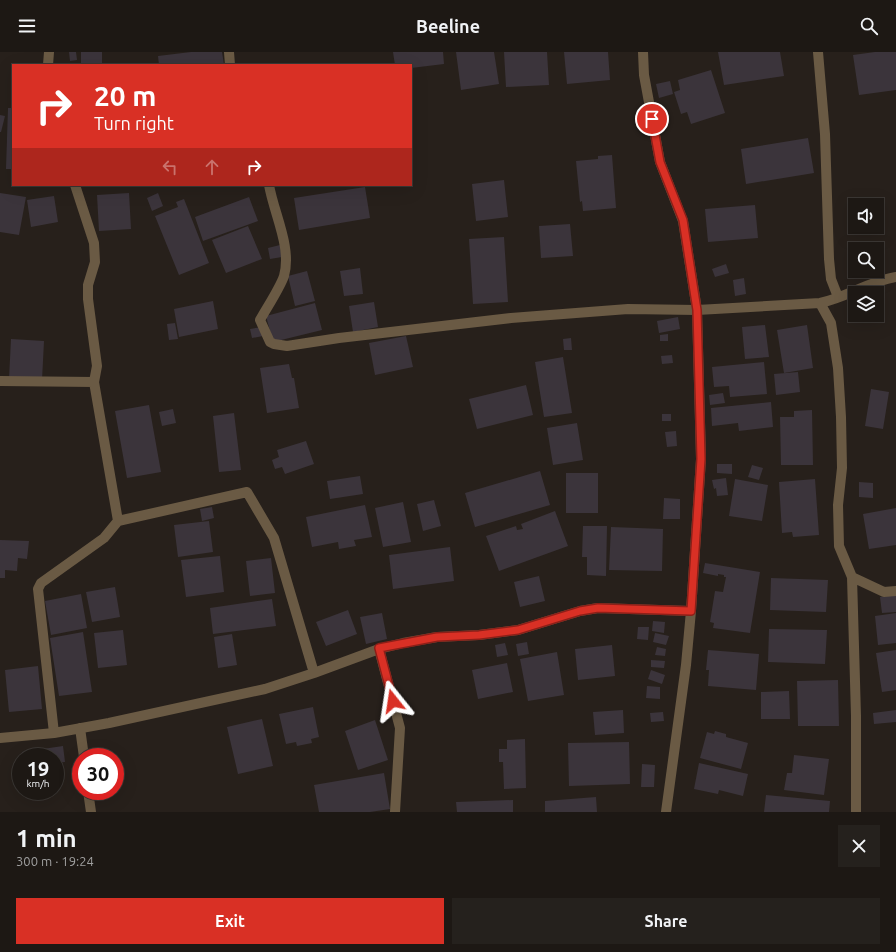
<!DOCTYPE html>
<html lang="en">
<head>
<meta charset="utf-8">
<style>
  body { margin:0; font-family:Ubuntu,sans-serif; background:#25211d; color:#f1f3f6; height:100vh; display:flex; flex-direction:column; font-size:15px; white-space:nowrap }
  * { box-sizing:border-box; margin:0 }
  p { font-size:13px; color:#a0a0a0 }
  .icon { flex:none; width:22px; height:22px; fill:none; stroke:currentColor; stroke-width:2; stroke-linecap:round; stroke-linejoin:round }
  .map { position:relative; height:760px; overflow:hidden }
  .details { display:flex; flex-direction:column; background:#1d1814; flex:1 }
  .details>* { flex:none }
  .banner { position:absolute; left:12px; top:12px; width:400px; height:122px; border-radius:0px; box-shadow:0 4px 16px #0002,0 0 0 1px #3b3734; background:#d93025; color:#fff; overflow:hidden }
  .buttons { position:absolute; left:848px; top:146px; display:grid; gap:8px }
  .buttons a { display:grid; place-items:center; width:36px; height:36px; border-radius:0px; background:#1d1814; box-shadow:0 4px 16px #0002,0 0 0 1px #3b3734; font-size:20px }
  .speed { position:absolute; left:12px; top:696px; display:flex; gap:8px; font-size:20px; font-weight:700; text-align:center }
  .speed>* { display:grid; place-content:center; width:52px; height:52px; border-radius:50%; background:#1d1814; box-shadow:0 4px 16px #0002,0 0 0 1px #3b3734; line-height:1 }
  .speed small { font-size:10px; font-weight:400 }
  .speed .limit { border:6px solid #d22; background:#fff; color:#111 }
  .pin { position:absolute; display:grid; place-items:center; width:34px; height:34px; color:#fff; margin:-17px; border:2px solid #fff; border-radius:50%; box-shadow:0 1px 4px #0007 }
  .me { position:absolute; width:44px; margin:-22px; rotate:345deg; stroke-linejoin:round; filter:drop-shadow(0 0 3px #0008) }
  .turn { display:flex; align-items:center; gap:14px; height:84px; padding:0 16px; font-size:18px }
  .turn .icon { width:52px; height:52px; stroke-width:2.5 }
  .turn b { display:block; font-size:28px; line-height:34px }
  .lanes { display:flex; align-items:center; height:38px; padding:0 16px; background:#0003; justify-content:center; gap:20px; direction:ltr }
  .lanes .off { opacity:.35 }
  .round { display:grid; place-items:center; flex:none; width:42px; height:42px; border-radius:0px; background:#25211d }
  .head { display:flex; align-items:center; justify-content:space-between; height:68px; padding:0 16px }
  h1 { font-size:24px; font-weight:600; line-height:30px }
  .primary-button { display:flex; gap:8px; margin-top:auto; padding:8px 16px }
  .primary-button a { flex:1; height:46px; border-radius:0px; background:#d93025; color:#fff; font-size:16px; font-weight:600; line-height:46px; text-align:center }
  .primary-button a+a { background:#25211d; color:#f1f3f6 }
  header { display:flex; justify-content:space-between; align-items:center; height:52px; padding:0 16px; background:#1d1814; font-size:18px; font-weight:600 }
  .map>svg:first-child { display:block }
  .building { fill:#3b343b }
  .lines { fill:none; stroke-linecap:round; stroke-linejoin:round }
  .minor { stroke:#6a5a44; stroke-width:10 }
  .route-casing { stroke:#8d1f18; stroke-width:10 }
  .route { stroke:#d93025; stroke-width:7 }
</style>
</head>
<body>
<header><svg class="icon" aria-label="menu" viewBox="0 0 24 24"><path d="M4 6h16M4 12h16M4 18h16"/></svg>Beeline<svg class="icon" aria-label="search" viewBox="0 0 24 24"><circle cx="10" cy="10" r="6"/><path d="M15 15l6 6"/></svg></header>
<div class="map">
<svg width="896" height="760" viewBox="0 0 896 760">
  <rect width="100%" height="100%" fill="#27201b"/>
  <!-- building -->
  <path class="building" d="M69,0H76L77,8L70,9Z
    M81,0H102V13H81Z
    M191,0H222L224,13H159L158,4Z
    M393,0H443L444,12L411,16V13H395Z
    M456,0H494L499,32L461,38Z
    M504,0H547L549,33L506,35Z
    M564,0H608L610,28L567,32Z
    M718,0H780L784,24L724,33Z
    M875,0H896V38L859,43L853,3Z
    M711,18L725,61L691,72L687,60L681,62L674,40L680,38L678,28Z
    M670,29L673,42L659,46L656,32Z
    M8,56H13V117H6Z
    M0,63L5,64L1,80H0Z
    M808,86L814,121L746,132L741,97Z
    M612,103L616,156L583,159L582,149L580,150L576,109L598,107V104Z
    M504,128L508,165L476,169L472,132Z
    M365,135L370,166L299,178L294,146Z
    M0,141L26,145L19,183L0,180Z
    M129,141L131,177L99,179L97,143Z
    M158,141L163,154L152,159L147,146Z
    M54,144L58,170L31,175L27,148Z
    M249,145L258,169L203,189L195,165Z
    M184,147L209,211L179,223L155,164L178,155L176,150Z
    M755,153L758,186L708,190L705,157Z
    M570,172L573,204L541,206L539,174Z
    M248,174L262,207L226,221L212,188Z
    M504,185L508,250L473,252L469,187Z
    M280,193L282,205L270,207L268,196Z
    M726,212L729,221L715,225L712,217Z
    M360,216L363,242L344,244L340,219Z
    M307,219L315,249L295,254L288,224Z
    M744,226L746,242L735,244L733,228Z
    M213,249L218,277L179,285L174,257Z
    M374,250L378,275L353,280L349,254Z
    M315,251L322,278L273,290L266,264Z
    M678,265L680,277L659,281L657,269Z
    M175,271L178,287L169,288L167,272Z
    M765,273L769,305L745,307L742,275Z
    M807,273L813,316L784,321L777,278Z
    M262,275L263,284L252,286L250,277Z
    M668,282V289H660V283Z
    M406,284L413,315L375,323L369,291Z
    M571,286L572,298H564L563,287Z
    M11,287L44,289L42,328L9,327Z
    M672,303L673,311L662,312L661,304Z
    M563,305L572,361L544,365L535,310Z
    M764,310L767,342L730,345L729,334L714,335L712,315Z
    M289,312L292,326H294L299,356L267,361L260,316Z
    M798,320L800,340L776,343L774,322Z
    M526,333L533,363L477,377L469,347Z
    M871,337L889,340L883,377L865,374Z
    M723,341L725,351L710,353L709,343Z
    M771,350L773,375L739,379L738,371L712,374L711,356Z
    M149,353L161,420L127,426L115,359Z
    M173,357L176,371L162,374L159,360Z
    M812,358L813,413H781L780,365H794V359Z
    M234,361L241,418L219,420L213,364Z
    M662,362H671V369H662Z
    M577,371L583,408L553,413L547,376Z
    M676,379L677,394L667,395L665,380Z
    M306,389L314,412L285,422L282,415L275,417L272,408L279,405L277,398Z
    M717,412H732V422L717,421Z
    M752,413L763,416L759,428L748,425Z
    M540,419L550,453L475,475L465,441Z
    M566,421H598V461H566Z
    M360,424L363,442L330,447L327,429Z
    M726,426L728,443L717,444L716,436L714,437L712,428Z
    M735,427L768,433L762,469L729,464Z
    M815,427L819,483L793,485L792,480L782,481L779,430Z
    M859,430L873,431V446L859,445Z
    M664,446L680,447V467H663Z
    M434,448L441,474L423,479L417,452Z
    M403,450L411,490L383,495L375,456Z
    M365,453L372,485L354,488L356,494L339,497L338,490L312,495L306,465Z
    M212,455L214,466L202,469L200,457Z
    M896,456V493L869,497L863,462Z
    M555,459L568,494L499,519L486,484L516,474L517,478L523,477L521,472Z
    M209,469L213,500L178,505L174,473Z
    M583,474H607L606,524L587,523V505H582Z
    M611,475L663,477L662,519L609,518Z
    M0,488L29,489L27,507L18,506L17,519L5,518V526H0Z
    M450,495L454,529L393,537L389,503Z
    M220,504L224,540L186,545L181,508Z
    M271,506L275,541L250,544L246,509Z
    M705,511L760,520L750,581L713,576L714,571L710,570L715,539L723,540L726,525H724V523L718,522V524L703,521Z
    M539,524L545,549L520,555L514,530Z
    M771,526L828,528L826,560L770,558Z
    M115,535L120,565L92,570L86,540Z
    M81,542L87,576L51,583L45,549Z
    M896,543V560L882,561L880,545Z
    M272,547L276,574L213,582L210,556Z
    M348,558L357,582L326,594L316,570Z
    M382,561L387,587L366,592L360,565Z
    M896,561V591L878,593L875,564Z
    M653,569L665,570L664,581L652,579Z
    M638,575H649L648,588L637,587Z
    M769,577L827,578L825,612L768,610Z
    M123,578L127,613L98,616L94,581Z
    M83,580L92,640L59,644L50,586Z
    M655,581L669,584L666,593L653,590Z
    M232,582L237,613L218,616L214,585Z
    M527,590L529,602L518,604L516,592Z
    M505,591L508,603L497,605L495,593Z
    M612,593L615,624L578,628L575,597Z
    M657,595L666,597L665,604L655,603Z
    M708,598L759,602L756,638L708,634L709,618H706Z
    M896,598V638L882,640L876,601Z
    M557,600L564,643L528,649L520,607Z
    M651,608L665,609L664,616L651,615Z
    M507,611L513,640L478,647L472,618Z
    M38,614L42,657L9,660L5,618Z
    M651,618L665,623L662,632L648,627Z
    M838,628L839,674H798L797,629Z
    M647,634L660,635V647L646,646Z
    M789,639L790,667H761V640Z
    M313,655L319,685L311,687L312,691L297,694L296,690L286,692L279,662Z
    M623,658L624,681L595,683L593,660Z
    M896,658V670L874,672L873,661Z
    M663,660L664,669L651,670L650,661Z
    M262,667L273,714L238,722L227,675Z
    M375,668L388,708L358,718L345,679Z
    M715,679L726,682V685L748,691L741,717L700,706L707,680L714,682Z
    M525,687L526,736L504,737L503,710H499V697H507V688Z
    M629,690L630,732L569,734L568,691Z
    M63,694L65,710L55,711V705H23L22,700Z
    M794,703L829,707L824,743L784,738L787,721H792Z
    M699,711L748,722L743,744L719,738L718,742L694,737Z
    M642,712L655,713L654,735H641Z
    M384,721L390,757L370,760H319L314,733Z
    M766,743L830,749L829,760H764Z
    M596,745L597,760H545V749Z
    M513,748V760H457L456,750Z"/>
  <g class="lines">
    <!-- minor -->
    <path class="minor" d="M229,0L230,13
      M643,0L644,23L660,110L683,169L697,258L701,407L691,559L686,613L666,760
      M818,0L825,82L829,207L831,227L838,245
      M48,13L49,0
      M269,133C274,162 292,195 284,224C280,236 266,257 260,268L270,290L274,292L287,294L339,286L511,266L628,257L697,258L820,251C846,246 869,229 896,225
      M820,251L831,271L838,316L841,365L842,416L838,453L839,494L852,525L856,664V760
      M0,329L94,330L97,314L88,247V233L95,210L94,191L75,133
      M94,330L118,469L247,440L274,486L314,621
      M852,525L884,540L896,539
      M379,597L400,676L395,760
      M80,676L84,705
      M54,681L38,537L41,531L104,486L118,469
      M0,686L54,681L109,671L265,637L314,621L379,597L403,591L437,585L479,583L518,578L580,559L598,556L691,559
      M88,739L91,760"/>
  </g>
  <g class="lines">
    <defs>
      <path id="route" d="M393,649L379,596L437,585L479,583L518,578L580,559L598,556L691,559L701,407L697,258L683,168L660,110L652,67"/>
    </defs>
    <!-- route casing -->
    <use href="#route" class="route-casing"/>
    <!-- route -->
    <use href="#route" class="route"/>
  </g>
</svg>
<div class="buttons">
<a><svg class="icon" aria-label="sound" viewBox="0 0 24 24"><path d="M4 9h4l5-4v14l-5-4H4zM17 9q2 3 0 6"/></svg></a>
<a><svg class="icon" aria-label="search" viewBox="0 0 24 24"><circle cx="10" cy="10" r="6"/><path d="M15 15l6 6"/></svg></a>
<a><svg class="icon" aria-label="layers" viewBox="0 0 24 24"><path d="M12 4l9 5-9 5-9-5zM3 14l9 5 9-5"/></svg></a>
</div>
<div class="speed"><div>19<small>km/h</small></div><div class="limit">30</div></div>
<div class="pin" style="left:652px;top:67px;background:#d93025"><svg class="icon" aria-label="arrive" viewBox="0 0 24 24"><path d="M6 21V4h12l-3 4 3 4H6"/></svg></div>
<svg class="me" style="left:393px;top:649px" viewBox="-20 -20 40 40"><path d="M0-17L14 15 0 8-14 15z" fill="#d93025" stroke="#fff" stroke-width="4"/></svg>
<div class="banner">
<div class="turn"><svg class="icon" aria-label="right" viewBox="0 0 24 24"><path d="M7 20v-9h11M14 6l5 5-5 5"/></svg><div><b>20 m</b>Turn right</div></div>
<div class="lanes"><svg class="icon off" aria-label="left" viewBox="0 0 24 24"><path d="M17 20v-9H6M10 6l-5 5 5 5"/></svg><svg class="icon off" aria-label="ahead" viewBox="0 0 24 24"><path d="M12 20V5M6 11l6-6 6 6"/></svg><svg class="icon" aria-label="right" viewBox="0 0 24 24"><path d="M7 20v-9h11M14 6l5 5-5 5"/></svg></div>
</div>
</div>
<section class="details">
<div class="head"><div><h1>1 min</h1><p>300 m · 19:24</p></div><a class="round"><svg class="icon" aria-label="close" viewBox="0 0 24 24"><path d="M6 6l12 12M18 6L6 18"/></svg></a></div>
<div class="primary-button"><a>Exit</a><a>Share</a></div>
</section>
</body>
</html>
